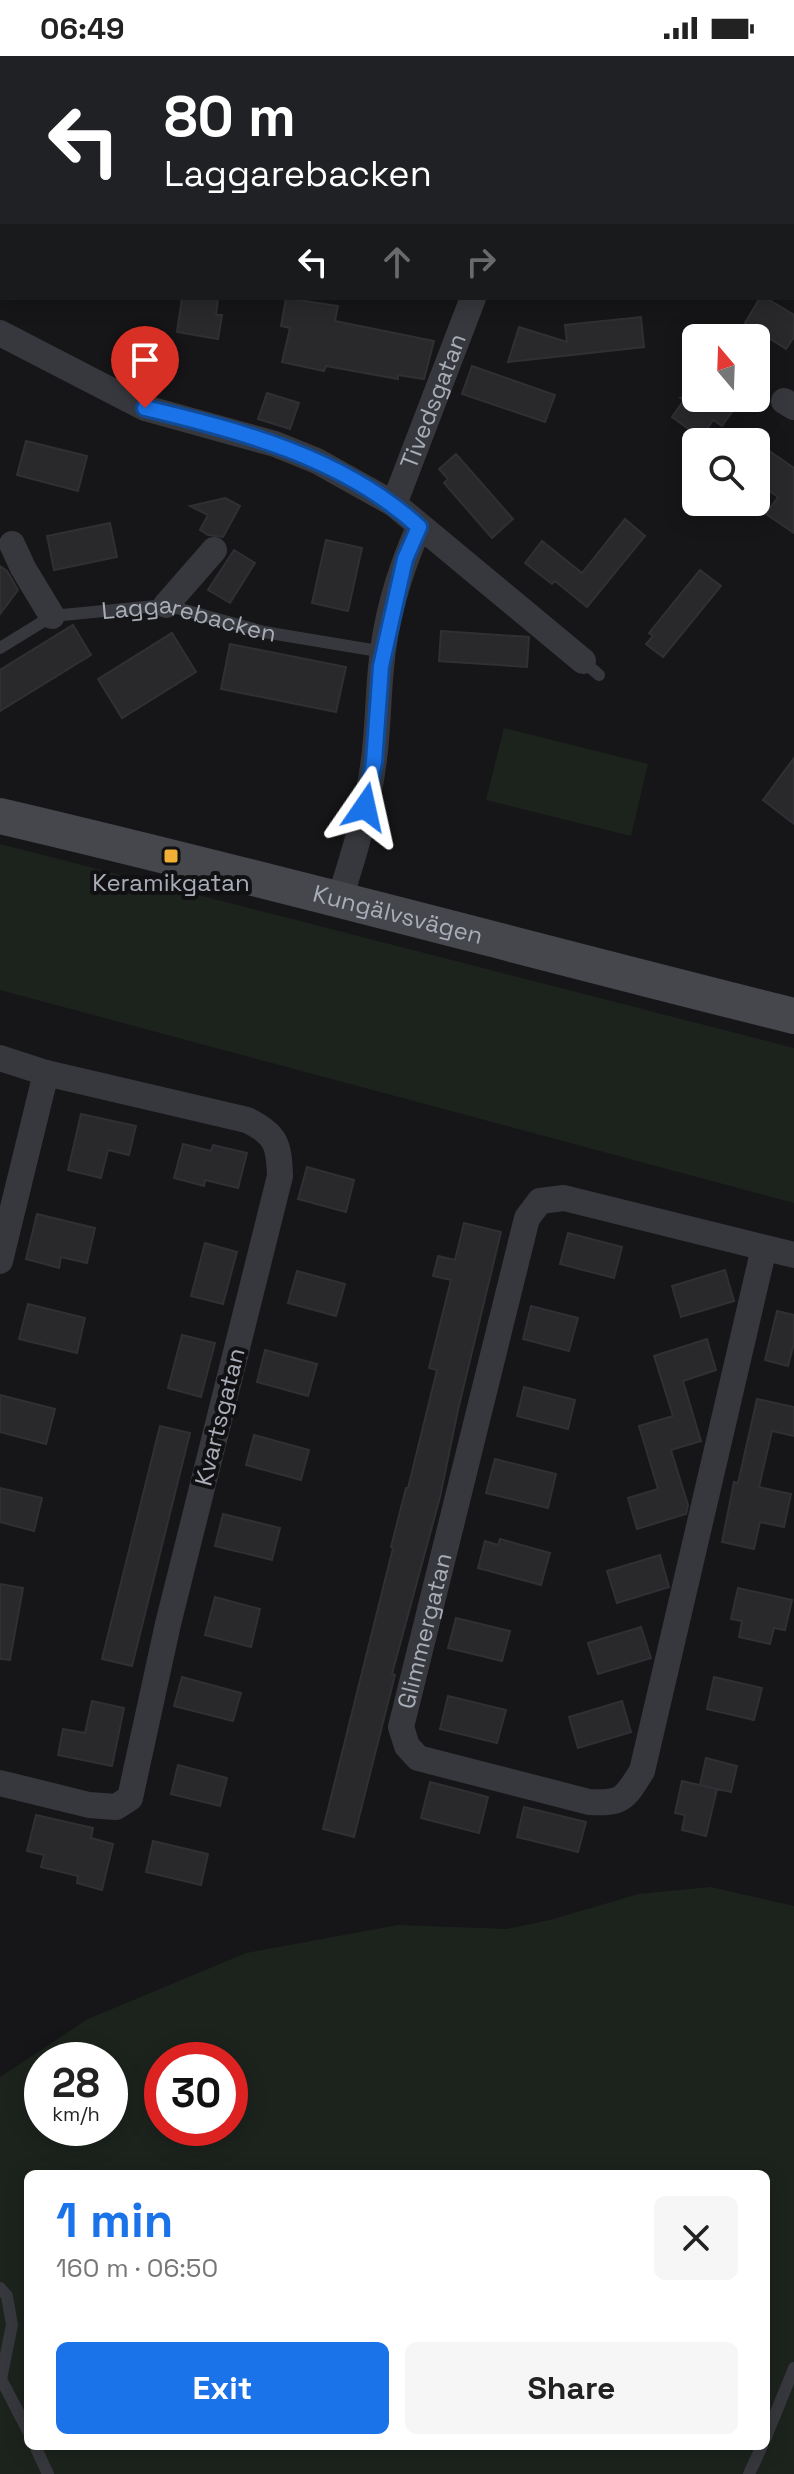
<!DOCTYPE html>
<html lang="en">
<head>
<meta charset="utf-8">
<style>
  body { margin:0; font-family:"Space Grotesk",sans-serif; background:#f6f6f6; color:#222; height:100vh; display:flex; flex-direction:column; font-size:30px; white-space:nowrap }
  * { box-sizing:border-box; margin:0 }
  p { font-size:26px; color:#767676 }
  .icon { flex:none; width:44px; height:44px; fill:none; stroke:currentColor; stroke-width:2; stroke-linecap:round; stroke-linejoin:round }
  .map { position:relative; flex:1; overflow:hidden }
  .side { position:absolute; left:24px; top:2114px; width:746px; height:280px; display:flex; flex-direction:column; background:#fff; border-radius:12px; box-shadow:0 4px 20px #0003 }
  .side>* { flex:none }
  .top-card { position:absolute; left:0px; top:0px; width:794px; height:244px; box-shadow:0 4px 20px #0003; background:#202124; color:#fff; overflow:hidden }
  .needle { width:52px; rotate:341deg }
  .buttons { position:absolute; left:682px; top:268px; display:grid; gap:16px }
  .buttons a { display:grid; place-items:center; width:88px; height:88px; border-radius:12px; background:#fff; box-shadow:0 4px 20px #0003; font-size:40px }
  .speed { position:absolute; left:24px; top:1986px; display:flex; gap:16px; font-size:40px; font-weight:700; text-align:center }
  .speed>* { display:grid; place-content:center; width:104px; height:104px; border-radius:50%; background:#fff; box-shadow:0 4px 20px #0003; line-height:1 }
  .speed small { font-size:20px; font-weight:400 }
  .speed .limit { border:12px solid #d22; background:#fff; color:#111 }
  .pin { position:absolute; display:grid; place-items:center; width:68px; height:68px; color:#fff; margin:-82px -34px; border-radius:50% 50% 50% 0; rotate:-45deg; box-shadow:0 0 8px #0007 }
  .pin .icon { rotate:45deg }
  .me { position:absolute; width:88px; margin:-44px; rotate:11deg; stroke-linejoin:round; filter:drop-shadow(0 0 6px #0008) }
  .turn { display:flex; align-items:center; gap:28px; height:168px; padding:0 32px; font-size:36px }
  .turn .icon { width:104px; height:104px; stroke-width:2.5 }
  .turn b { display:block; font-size:56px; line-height:68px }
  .lanes { display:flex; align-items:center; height:76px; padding:0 32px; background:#0003; justify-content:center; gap:40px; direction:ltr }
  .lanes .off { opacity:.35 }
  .round { display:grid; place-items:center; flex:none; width:84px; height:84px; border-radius:12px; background:#f6f6f6 }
  .head { display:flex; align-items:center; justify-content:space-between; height:136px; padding:0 32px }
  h1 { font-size:48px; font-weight:700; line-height:60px; color:#1a73e8 }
  .cta { display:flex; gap:16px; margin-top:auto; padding:16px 32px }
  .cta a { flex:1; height:92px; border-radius:12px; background:#1a73e8; color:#fff; font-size:32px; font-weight:700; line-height:92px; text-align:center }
  .cta a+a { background:#f6f6f6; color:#222 }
  .status { display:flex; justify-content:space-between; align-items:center; height:56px; padding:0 40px; background:#fff; direction:ltr }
  .status svg { height:22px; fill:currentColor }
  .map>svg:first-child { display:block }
  .green { fill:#1c231d; fill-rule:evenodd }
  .building { fill:#29292c; stroke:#303034; stroke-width:2 }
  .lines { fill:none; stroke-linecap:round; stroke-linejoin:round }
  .lane { stroke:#37383d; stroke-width:12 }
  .street { stroke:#37383d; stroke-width:26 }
  .secondary { stroke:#45474d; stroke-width:36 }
  .route-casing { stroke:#114b97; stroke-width:20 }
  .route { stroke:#1a73e8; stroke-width:14 }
  .poi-dot { fill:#f2b134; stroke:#111113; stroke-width:3 }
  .labels { text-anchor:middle; stroke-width:8; stroke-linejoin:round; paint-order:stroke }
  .street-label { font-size:24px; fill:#a8adb8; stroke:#111113 }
  .poi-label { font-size:24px; fill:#a8adb8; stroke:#111113 }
</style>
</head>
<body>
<div class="status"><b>06:49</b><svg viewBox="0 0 49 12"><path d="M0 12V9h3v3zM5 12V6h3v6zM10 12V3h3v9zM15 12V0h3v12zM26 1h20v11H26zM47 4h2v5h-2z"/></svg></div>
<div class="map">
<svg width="794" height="2418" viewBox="0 0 794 2418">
  <rect width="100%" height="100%" fill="#161618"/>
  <!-- green -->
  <path class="green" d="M0,0H794V229L792,2H2L0,166Z
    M504,672L648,708L631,780L486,744Z
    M0,788L794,992V1147L0,934Z
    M711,1831L794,1850V2418H0V2021L88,1963L246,1897L398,1869L507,1873L550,1864L638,1838ZM42,2004H110V2072H42ZM162,2004H230V2072H162ZM28,2118H766V2390H28Z"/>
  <!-- building -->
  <path class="building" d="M182,242H218L216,259H222L218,283L177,276Z
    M286,242L338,250L335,265L434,285L424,323L398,319V323L326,310L324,315L282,306L290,272L281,270Z
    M760,242H766L794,259V281L786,293L745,267Z
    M641,261L644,291L508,306L519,271L567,286L565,269Z
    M472,310L555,339L545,366L462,338Z
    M267,337L299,347L290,373L258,363Z
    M681,342H742L722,370L713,364L701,382L672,361L684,344Z
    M26,385L87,400L78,435L17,419Z
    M765,392L794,412V477L766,458L778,441L756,426V406Z
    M456,398L513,463L492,482L444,427L448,423L439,413Z
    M225,442L240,450L223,481L208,479L200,474L208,459L190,450Z
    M625,463L645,480L587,551L555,525L552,528L525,507L542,485L582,517Z
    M110,467L117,501L54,514L47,480Z
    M326,484L362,492L348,555L312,547Z
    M234,494L255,507L230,547L208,534Z
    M0,510L7,515L18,534L0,558Z
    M700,514L721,530L663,601L646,588L653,580L649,577Z
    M73,569L91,599L0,655V614Z
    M441,575L529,581L527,611L439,605Z
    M172,577L196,616L122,662L98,623Z
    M230,588L346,611L336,656L221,633Z
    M794,702V768L763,744Z
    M81,1058L136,1070L129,1099L108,1094L101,1122L68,1114Z
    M183,1088L211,1095L213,1089L247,1097L238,1132L205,1124L204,1130L174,1122Z
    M307,1111L354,1124L346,1156L298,1143Z
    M37,1158L95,1172L87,1207L61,1201L59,1212L26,1203Z
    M464,1167L501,1176L458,1354L440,1441L392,1618L395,1619L354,1781L323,1773L393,1492L391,1491L406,1432H408L437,1314L429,1312L451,1224L433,1220L438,1200L455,1204Z
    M568,1177L622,1191L614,1222L560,1208Z
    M205,1187L237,1196L223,1248L191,1240Z
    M725,1214L734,1245L681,1261L672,1230Z
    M297,1215L345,1228L336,1260L288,1247Z
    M28,1248L85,1262L77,1297L19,1283Z
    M531,1250L578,1262L569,1295L523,1283Z
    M777,1255L794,1259V1287L788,1310L765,1304Z
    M182,1279L215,1287L201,1341L168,1332Z
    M707,1283L716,1314L683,1325L701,1385L671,1394L688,1449L686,1458L637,1473L628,1442L658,1433L639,1370L673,1360L654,1300Z
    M265,1294L317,1308L308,1340L257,1326Z
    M524,1331L575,1344L568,1373L517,1360Z
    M0,1339L55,1353L46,1388L0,1376Z
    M757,1343L794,1351V1380L772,1375L759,1431L791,1438L784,1471L760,1466L754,1493L722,1486L734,1426L738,1427Z
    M160,1370L190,1377L132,1610L102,1603Z
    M254,1379L309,1394L301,1424L246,1409Z
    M495,1403L556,1418L548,1452L486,1437Z
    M0,1432L42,1442L34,1475L0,1466Z
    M223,1458L280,1472L272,1504L215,1490Z
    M500,1483L550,1497L541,1529L478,1512L485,1485L498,1489Z
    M660,1499L669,1531L617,1547L607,1515Z
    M0,1528L23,1532L10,1604L0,1603Z
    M738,1532L792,1544L785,1574L774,1572L770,1588L739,1581L742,1565L731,1563Z
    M215,1541L260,1553L251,1591L205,1579Z
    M456,1562L510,1575L502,1605L448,1592Z
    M641,1571L651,1602L598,1618L588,1587Z
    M182,1621L241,1637L233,1665L174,1650Z
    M714,1621L762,1632L754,1664L707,1653Z
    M448,1640L506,1654L497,1687L440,1673Z
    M92,1645L124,1652L112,1710L58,1699L63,1673L85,1677Z
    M622,1645L631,1676L578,1692L569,1661Z
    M706,1702L737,1710L731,1736L700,1729Z
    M178,1709L227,1722L220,1750L171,1738Z
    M682,1725L717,1733L706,1780L682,1774L685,1759L675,1757Z
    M430,1726L488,1741L479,1777L421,1762Z
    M524,1751L586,1766L578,1796L517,1781Z
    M36,1759L93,1772L91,1782L113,1788L102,1834L77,1827L78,1820L41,1811L44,1799L27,1795Z
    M153,1785L208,1798L201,1829L146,1816Z"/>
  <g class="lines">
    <!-- lane -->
    <g class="lane">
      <path id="s1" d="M0,592L52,560L166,549L264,576L384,596"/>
      <path d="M583,605L599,619"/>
      <path d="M0,2232L7,2240L12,2269L1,2323L28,2375"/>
      <path d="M766,2381L794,2312"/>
      <path d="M35,2390L48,2418"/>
      <path d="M749,2418L762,2390"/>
    </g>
    <!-- street -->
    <g class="street">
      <path d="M0,277L145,352L275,388L317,405L394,448L583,605"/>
      <path d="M784,345L794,351"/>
      <path id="s2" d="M394,448L473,242"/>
      <path d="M12,488L23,512L52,560"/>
      <path d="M166,549L214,494"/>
      <path d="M339,845C354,799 368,752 374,703C378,673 378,642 381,612C385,565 400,514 419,471"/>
      <path d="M0,1002L46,1017L247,1064C276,1078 279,1088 280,1120L168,1568L130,1742L116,1751L89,1749L0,1727"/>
      <path id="s3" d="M764,1192L642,1715C625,1742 623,1748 589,1746L418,1702L407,1690L401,1671L527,1162L540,1145L564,1142L794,1199"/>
      <path d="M0,1205L46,1017"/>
    </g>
    <!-- secondary -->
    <path class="secondary" id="s4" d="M0,760C266,822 529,894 794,960"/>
  </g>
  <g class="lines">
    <defs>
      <path id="route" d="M145,352C242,375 344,402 419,471L405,503L381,610L374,706L365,751"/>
    </defs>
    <!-- route casing -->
    <use href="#route" class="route-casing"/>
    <!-- route -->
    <use href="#route" class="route"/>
  </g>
  <!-- markers -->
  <rect class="poi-dot" x="163" y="792" width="16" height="16" rx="4"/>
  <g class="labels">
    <!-- street labels -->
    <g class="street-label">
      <text dy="8" stroke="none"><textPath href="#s2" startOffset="110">Tivedsgatan</textPath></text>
      <text dy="8" stroke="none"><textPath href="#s1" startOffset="200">Laggarebacken</textPath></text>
      <text dy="8" stroke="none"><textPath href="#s4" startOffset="410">Kungälvsvägen</textPath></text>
      <text transform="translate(220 1361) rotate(-76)" y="8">Kvartsgatan</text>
      <text dy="8" stroke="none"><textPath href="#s3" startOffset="916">Glimmergatan</textPath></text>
    </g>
    <!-- poi labels -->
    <g class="poi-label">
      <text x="171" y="835">Keramikgatan</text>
    </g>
  </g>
</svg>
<div class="buttons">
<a><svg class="needle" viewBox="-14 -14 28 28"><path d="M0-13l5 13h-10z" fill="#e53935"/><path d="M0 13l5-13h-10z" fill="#767676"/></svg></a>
<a><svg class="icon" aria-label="search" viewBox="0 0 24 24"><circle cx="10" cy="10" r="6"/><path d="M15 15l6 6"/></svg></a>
</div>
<div class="speed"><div>28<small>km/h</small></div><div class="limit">30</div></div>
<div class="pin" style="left:145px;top:352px;background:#d93025"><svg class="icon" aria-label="arrive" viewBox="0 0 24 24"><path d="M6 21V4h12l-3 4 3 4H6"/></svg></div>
<svg class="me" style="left:365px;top:751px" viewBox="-20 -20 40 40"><path d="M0-17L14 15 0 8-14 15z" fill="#1a73e8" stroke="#fff" stroke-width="4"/></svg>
<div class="top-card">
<div class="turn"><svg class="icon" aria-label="left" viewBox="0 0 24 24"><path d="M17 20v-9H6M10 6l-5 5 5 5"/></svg><div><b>80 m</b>Laggarebacken</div></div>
<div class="lanes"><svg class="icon" aria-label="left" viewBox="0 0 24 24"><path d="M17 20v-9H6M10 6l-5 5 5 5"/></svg><svg class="icon off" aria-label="ahead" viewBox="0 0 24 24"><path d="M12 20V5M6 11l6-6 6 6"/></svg><svg class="icon off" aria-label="right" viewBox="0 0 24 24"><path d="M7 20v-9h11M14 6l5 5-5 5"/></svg></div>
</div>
<section class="side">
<div class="head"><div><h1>1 min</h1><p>160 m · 06:50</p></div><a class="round"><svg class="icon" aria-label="close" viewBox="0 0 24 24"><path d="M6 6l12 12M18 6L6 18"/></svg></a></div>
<div class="cta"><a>Exit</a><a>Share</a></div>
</section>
</div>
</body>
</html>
